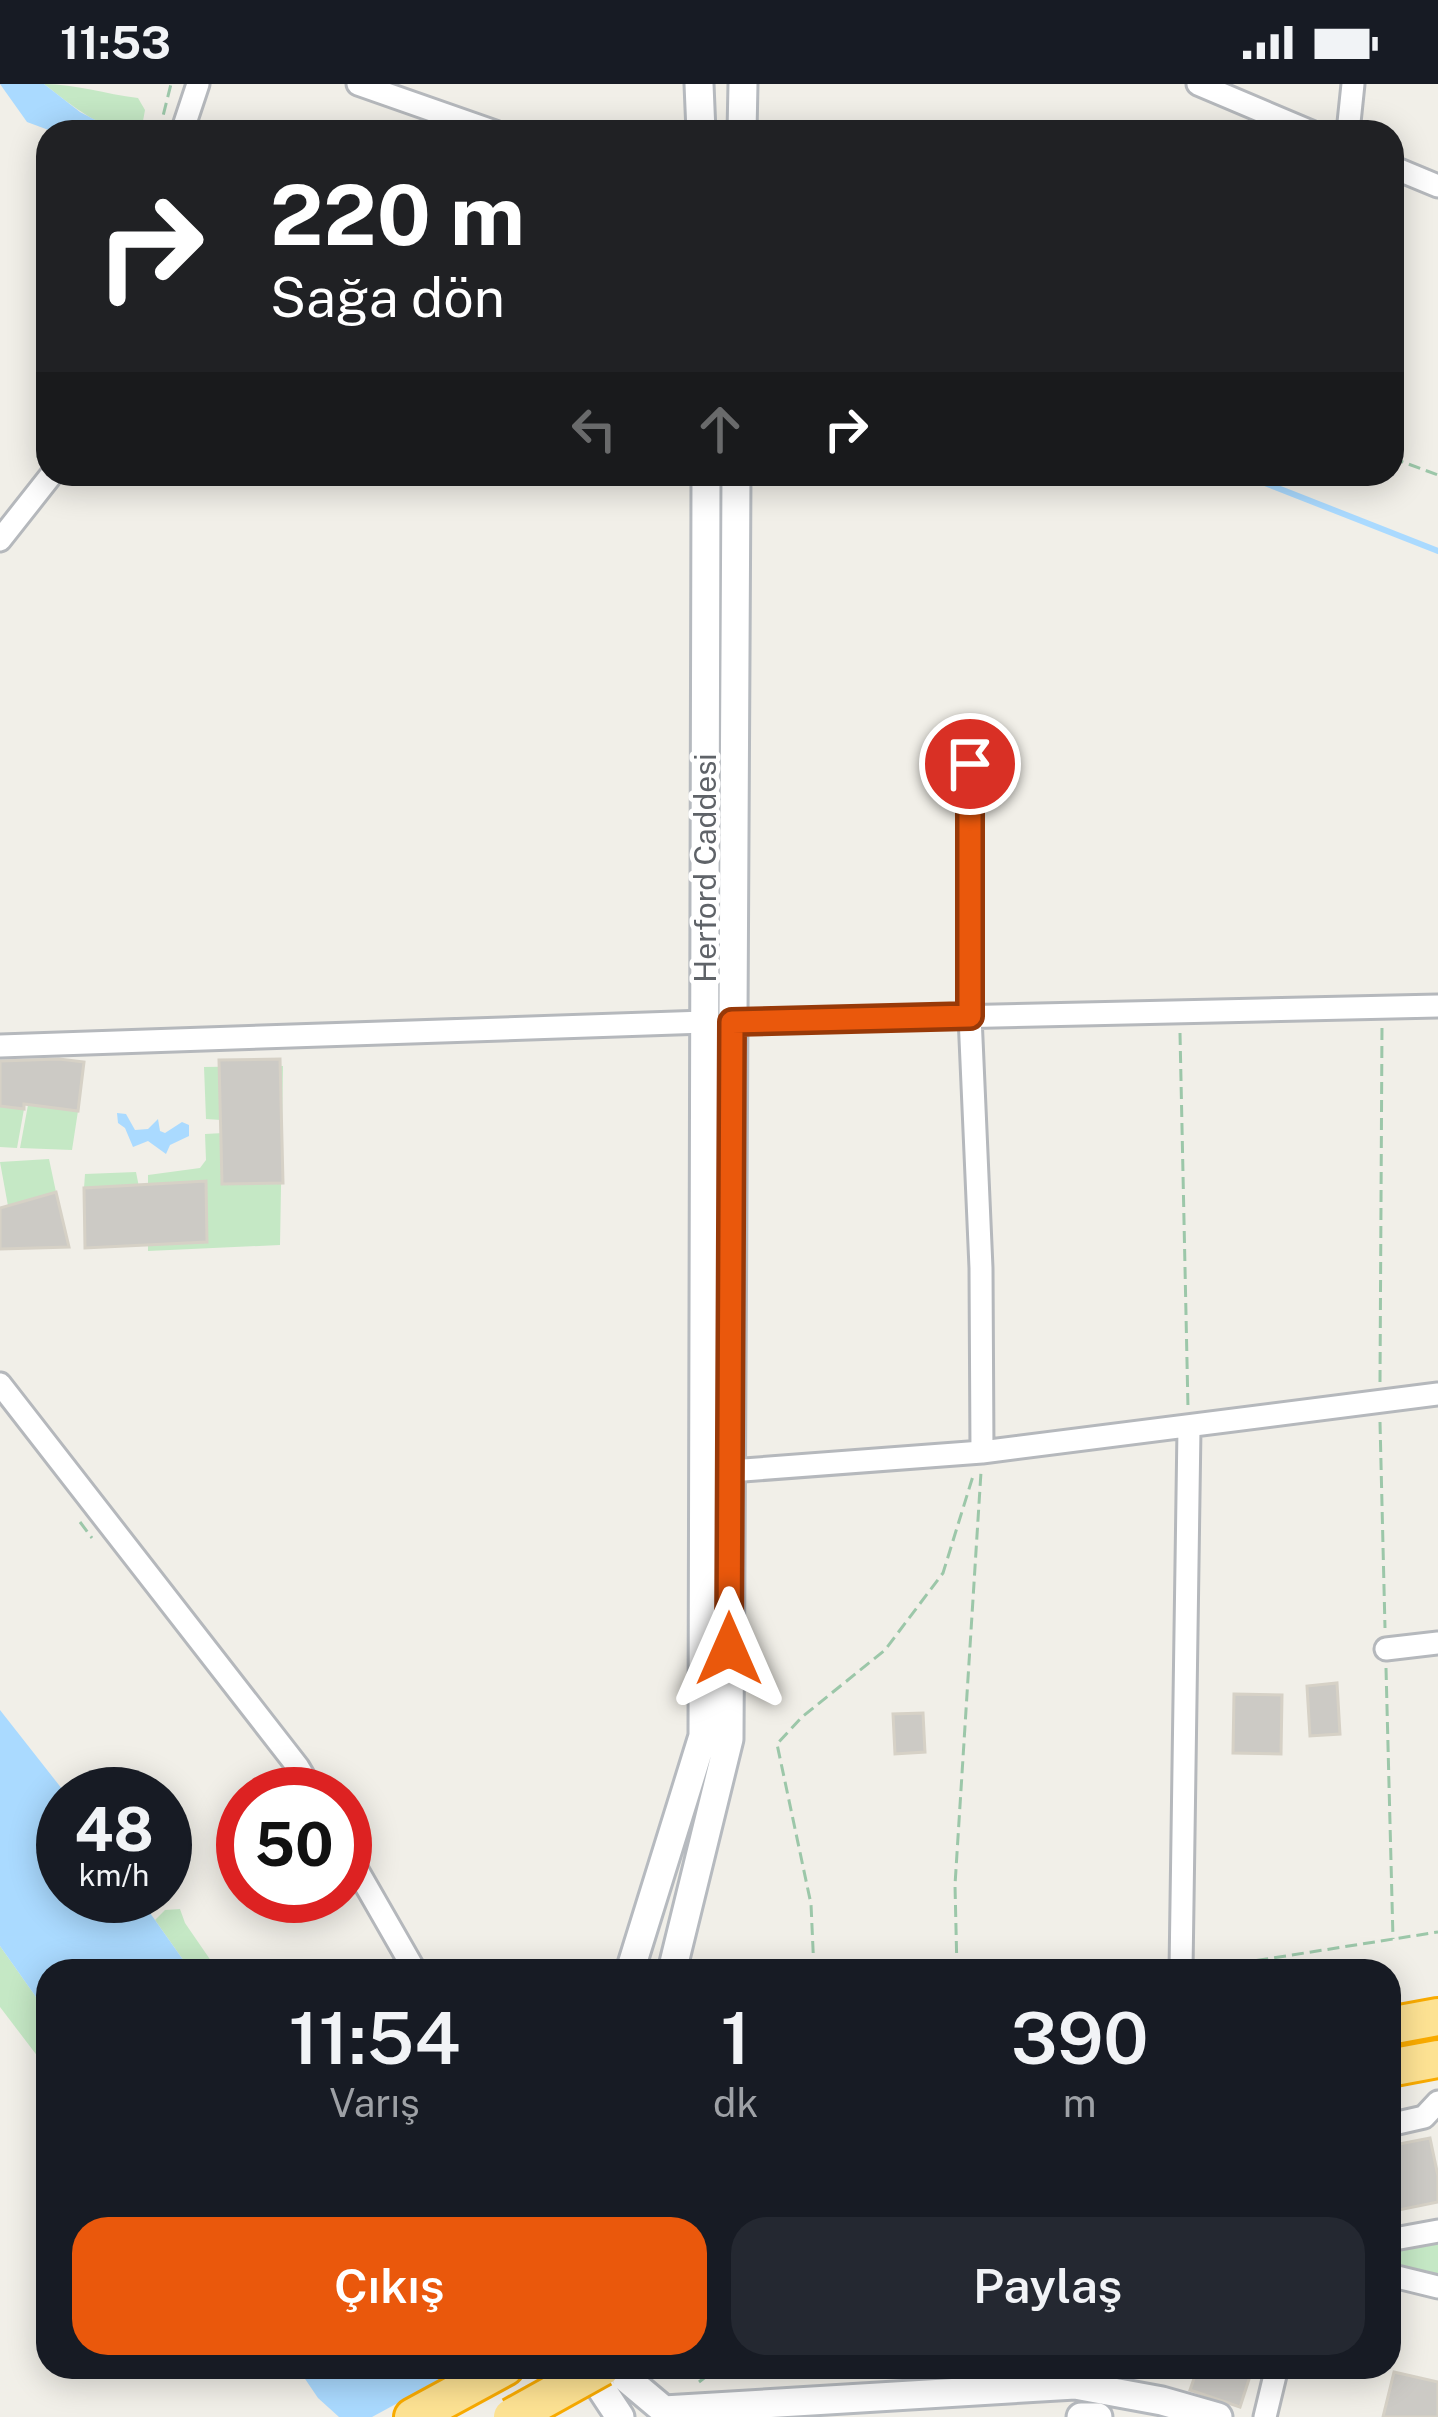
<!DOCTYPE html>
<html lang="tr">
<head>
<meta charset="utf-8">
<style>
  body { margin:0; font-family:"Public Sans",sans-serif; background:#242831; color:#f1f3f6; height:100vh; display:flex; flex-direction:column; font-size:45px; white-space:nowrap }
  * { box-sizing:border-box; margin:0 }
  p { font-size:39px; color:#9ea1a6 }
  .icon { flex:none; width:66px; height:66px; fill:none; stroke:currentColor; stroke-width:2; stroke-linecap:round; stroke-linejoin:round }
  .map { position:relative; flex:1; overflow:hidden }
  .side { position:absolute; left:36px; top:1875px; width:1365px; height:420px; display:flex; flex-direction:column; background:#171b24; border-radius:36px; box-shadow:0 6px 30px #0003 }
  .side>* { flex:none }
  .guide { position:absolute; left:36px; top:36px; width:1368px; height:366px; border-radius:36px; box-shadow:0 6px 30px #0003; background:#202124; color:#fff; overflow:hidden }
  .speed { position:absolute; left:36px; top:1683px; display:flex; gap:24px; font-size:60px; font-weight:700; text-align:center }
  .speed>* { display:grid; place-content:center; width:156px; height:156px; border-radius:50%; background:#171b24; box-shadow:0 6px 30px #0003; line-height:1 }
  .speed small { font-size:30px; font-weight:400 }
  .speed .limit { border:18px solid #d22; background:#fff; color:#111 }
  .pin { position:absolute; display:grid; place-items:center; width:102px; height:102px; color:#fff; margin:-51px; border:6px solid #fff; border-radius:50%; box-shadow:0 3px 12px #0007 }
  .me { position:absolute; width:132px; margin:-66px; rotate:0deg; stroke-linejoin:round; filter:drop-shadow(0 0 9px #0008) }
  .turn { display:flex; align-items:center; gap:42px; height:252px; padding:0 36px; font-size:54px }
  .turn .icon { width:156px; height:156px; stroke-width:2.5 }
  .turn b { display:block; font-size:84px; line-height:102px }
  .lanes { display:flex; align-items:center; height:114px; padding:0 36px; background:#0003; justify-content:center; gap:60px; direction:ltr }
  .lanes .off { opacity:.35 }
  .eta { display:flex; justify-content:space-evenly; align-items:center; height:204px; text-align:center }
  .eta b { font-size:72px; font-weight:600; line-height:84px }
  .primary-button { display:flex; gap:24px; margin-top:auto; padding:24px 36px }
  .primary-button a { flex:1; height:138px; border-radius:36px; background:#ea580c; color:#fff; font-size:48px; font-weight:600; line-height:138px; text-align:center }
  .primary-button a+a { background:#242831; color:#f1f3f6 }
  .status { display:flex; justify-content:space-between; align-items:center; height:84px; padding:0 60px; background:#171b24; direction:ltr }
  .status svg { height:33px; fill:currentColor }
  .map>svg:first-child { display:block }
  .green { fill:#c5e8c5 }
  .water { fill:#aadaff }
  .pier { fill:#f1efe8 }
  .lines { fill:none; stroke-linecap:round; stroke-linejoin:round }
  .stream { stroke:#aadaff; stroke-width:6 }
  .building { fill:#cccac5; stroke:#d6d1c6; stroke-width:3 }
  .street-casing { stroke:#b5b8bc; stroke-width:27 }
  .secondary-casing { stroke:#b6babf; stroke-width:33 }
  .highway-casing { stroke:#f9ab00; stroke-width:42 }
  .path { stroke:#9cc7a9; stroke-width:3; stroke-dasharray:12 6; stroke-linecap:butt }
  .street { stroke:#fff; stroke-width:21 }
  .secondary { stroke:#fff; stroke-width:27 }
  .highway { stroke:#fde293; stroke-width:36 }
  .highway-bridge-casing { stroke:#f9ab00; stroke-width:42; stroke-linecap:butt }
  .highway-bridge { stroke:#fde293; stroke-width:36 }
  .route-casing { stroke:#983908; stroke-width:30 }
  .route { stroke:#ea580c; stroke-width:21 }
  .labels { text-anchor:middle; stroke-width:9; stroke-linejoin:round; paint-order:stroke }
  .street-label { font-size:30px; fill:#5f6368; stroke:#fff }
</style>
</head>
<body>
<div class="status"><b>11:53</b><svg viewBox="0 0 49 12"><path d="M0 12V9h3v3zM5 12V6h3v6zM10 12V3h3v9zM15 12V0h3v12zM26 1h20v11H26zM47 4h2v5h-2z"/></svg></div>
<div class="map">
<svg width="1438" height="2333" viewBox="0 0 1438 2333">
  <rect width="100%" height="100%" fill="#f1efe8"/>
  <!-- green -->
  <path class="green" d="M44,0C76,0 105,10 138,14L145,26L141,48C102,48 74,23 44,0Z
    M283,982L282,1040L206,1035L204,983Z
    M28,1021L78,1027L72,1066L20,1064Z
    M0,1022L24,1025L17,1064L0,1063Z
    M282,1046L280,1161L148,1167V1091L200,1084L206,1076L205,1050Z
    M49,1075L56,1108L8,1122L0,1078Z
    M136,1088L139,1103L84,1104L85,1090Z
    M180,1825L185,1839L218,1887H191L155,1836L165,1826Z
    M0,1862L48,1930V1986L0,1923Z
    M1438,2159V2196L1400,2188L1395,2167Z"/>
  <!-- water -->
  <path class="water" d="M44,0L80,28L118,48H54L27,38L0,0Z
    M117,1029L126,1030L135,1046L148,1045L158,1035L160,1047L165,1049L182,1038L189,1041V1052L170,1061L166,1070L148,1057L133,1063L125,1044L118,1039Z
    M0,1626L66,1710L63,1812H138L191,1887H48V1930L0,1862Z
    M297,2283H487L534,2333H339L318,2314Z"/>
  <!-- pier -->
  <path class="pier" d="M464,2283H495L540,2333H372Z"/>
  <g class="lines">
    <!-- stream -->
    <path class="stream" d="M1242,390L1438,467"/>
  </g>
  <!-- building -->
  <path class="building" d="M59,975L84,978L78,1027L24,1020V1025L0,1022V977Z
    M280,975L283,1099L222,1100L219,976Z
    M206,1097L207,1158L85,1164L84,1104Z
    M56,1108L69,1163L0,1165V1124Z
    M1337,1599L1340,1650L1310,1652L1307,1602Z
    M1234,1610L1282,1611L1281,1670L1233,1669Z
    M923,1629L925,1668L895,1670L893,1630Z
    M1430,2054L1438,2092V2118L1389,2128V2062Z
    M1198,2283H1253L1240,2323L1190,2306Z
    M1394,2288L1438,2298V2333H1383Z"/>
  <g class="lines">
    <defs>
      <path id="street" d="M358,0L495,48
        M1198,0L1311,48
        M182,48L198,0
        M1348,48L1353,0
        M1392,83L1438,102
        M0,456L52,390
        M970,679V932L981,1184L982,1368
        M732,938L1438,922
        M0,962L705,938
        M0,1300L298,1683L314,1710
        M730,1387L982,1368L1438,1310
        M1386,1565L1438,1559
        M345,1765L415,1887
        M1181,1887L1189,1344
        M1389,2041L1424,2033L1438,2018
        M1389,2156L1438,2147
        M1389,2191L1438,2203
        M1265,2333L1277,2283"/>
      <path id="secondary" d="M699,0L701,48
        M742,48L743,0
        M630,1887L703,1652L706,390
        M672,1887L729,1655L736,390
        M587,2283L620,2333
        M621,2283L627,2295L664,2326L1075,2301L1162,2317L1218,2333
        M1081,2333H1098"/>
      <path id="highway" d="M1389,1942L1438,1933
        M1389,1984L1438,1975
        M413,2333L505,2283"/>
    </defs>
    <!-- street casing -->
    <use href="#street" class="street-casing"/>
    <!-- secondary casing -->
    <use href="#secondary" class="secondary-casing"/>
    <!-- highway casing -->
    <use href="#highway" class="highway-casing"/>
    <!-- path -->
    <path class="path" d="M159,48L171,0
      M38,374L48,288
      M1392,374L1438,391
      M1180,949L1188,1324
      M1380,1298L1382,942
      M1380,1338L1385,1544
      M80,1438L92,1454
      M1386,1584L1393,1855
      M1203,1885L1438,1848
      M814,1887L811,1820L777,1660L802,1633L885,1566L943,1489L973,1392
      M957,1887L955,1801L981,1388
      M699,2298L708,2291L704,2283"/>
    <!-- street -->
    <use href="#street" class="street"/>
    <!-- secondary -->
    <use href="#secondary" class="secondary"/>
    <!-- highway -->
    <use href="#highway" class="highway"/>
    <defs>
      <path id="highway-bridge" d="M512,2333L602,2283"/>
    </defs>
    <!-- highway-bridge casing -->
    <use href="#highway-bridge" class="highway-bridge-casing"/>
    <!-- highway-bridge -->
    <use href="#highway-bridge" class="highway-bridge"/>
  </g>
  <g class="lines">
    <defs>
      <path id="route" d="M729,1565L732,938L970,932V680"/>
    </defs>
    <!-- route casing -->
    <use href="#route" class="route-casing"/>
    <!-- route -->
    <use href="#route" class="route"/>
  </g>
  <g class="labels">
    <!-- street labels -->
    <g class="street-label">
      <text transform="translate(706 784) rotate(-90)" y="10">Herford Caddesi</text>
    </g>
  </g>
</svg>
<div class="speed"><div>48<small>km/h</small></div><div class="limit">50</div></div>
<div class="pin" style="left:970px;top:680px;background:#d93025"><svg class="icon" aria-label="arrive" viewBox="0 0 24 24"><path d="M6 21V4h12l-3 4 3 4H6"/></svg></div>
<svg class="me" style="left:729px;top:1565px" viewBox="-20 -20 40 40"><path d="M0-17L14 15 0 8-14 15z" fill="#ea580c" stroke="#fff" stroke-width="4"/></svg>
<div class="guide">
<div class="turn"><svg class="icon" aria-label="right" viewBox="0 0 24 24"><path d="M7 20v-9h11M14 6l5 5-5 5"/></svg><div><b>220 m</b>Sağa dön</div></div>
<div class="lanes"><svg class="icon off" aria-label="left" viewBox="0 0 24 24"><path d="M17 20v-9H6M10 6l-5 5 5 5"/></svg><svg class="icon off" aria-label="ahead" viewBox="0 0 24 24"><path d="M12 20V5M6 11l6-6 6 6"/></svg><svg class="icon" aria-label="right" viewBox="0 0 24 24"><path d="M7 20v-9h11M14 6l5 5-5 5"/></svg></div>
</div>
<section class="side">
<div class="eta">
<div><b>11:54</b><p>Varış</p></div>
<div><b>1</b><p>dk</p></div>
<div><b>390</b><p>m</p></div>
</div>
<div class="primary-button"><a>Çıkış</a><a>Paylaş</a></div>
</section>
</div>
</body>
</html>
